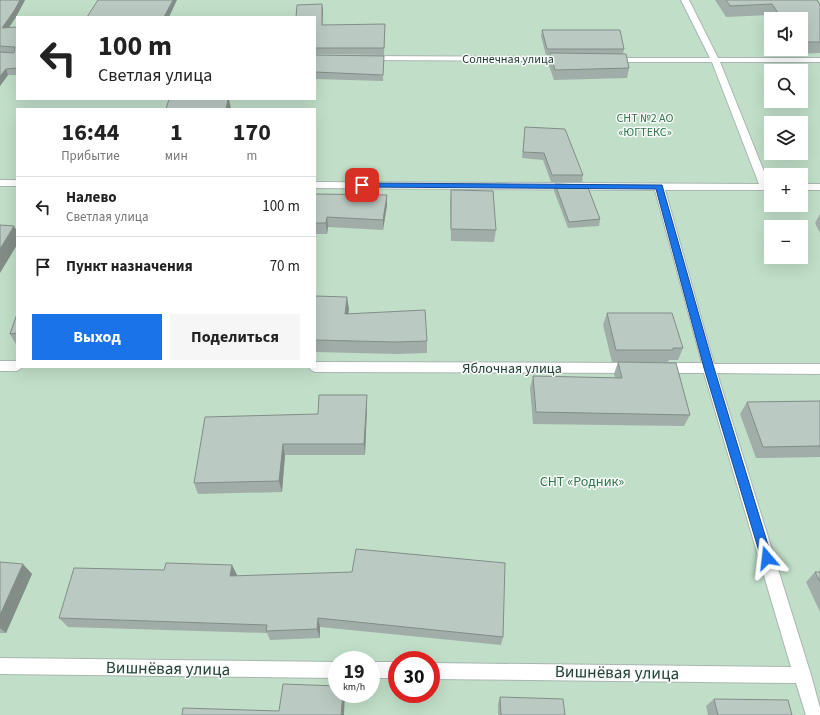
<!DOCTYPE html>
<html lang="ru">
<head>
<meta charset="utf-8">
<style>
  body { margin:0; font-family:"Source Sans 3",sans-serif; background:#f6f6f6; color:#222; height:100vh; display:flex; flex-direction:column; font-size:15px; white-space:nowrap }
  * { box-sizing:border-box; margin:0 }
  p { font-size:13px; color:#767676 }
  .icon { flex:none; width:22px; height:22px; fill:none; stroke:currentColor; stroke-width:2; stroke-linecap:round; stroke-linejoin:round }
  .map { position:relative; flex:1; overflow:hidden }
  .side { position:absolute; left:16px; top:108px; width:300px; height:260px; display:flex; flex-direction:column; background:#fff; border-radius:0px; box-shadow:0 4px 16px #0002 }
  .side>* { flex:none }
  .top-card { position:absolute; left:16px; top:16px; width:300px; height:84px; border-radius:0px; box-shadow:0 4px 16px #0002; background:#fff; color:#222; overflow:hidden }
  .tools { position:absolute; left:764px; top:12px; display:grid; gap:8px }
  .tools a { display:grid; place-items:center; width:44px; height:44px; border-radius:0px; background:#fff; box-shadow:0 4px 16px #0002; font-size:20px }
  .speed { position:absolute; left:328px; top:651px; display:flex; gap:8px; font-size:20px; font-weight:700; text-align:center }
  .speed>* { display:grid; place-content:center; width:52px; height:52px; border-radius:50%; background:#fff; box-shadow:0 4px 16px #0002; line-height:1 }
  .speed small { font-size:10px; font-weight:400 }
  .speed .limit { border:6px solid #d22; background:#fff; color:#111 }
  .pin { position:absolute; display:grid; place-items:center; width:34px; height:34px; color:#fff; margin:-17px; border-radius:8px; box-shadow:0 2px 6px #0006 }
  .me { position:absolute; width:44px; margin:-22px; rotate:343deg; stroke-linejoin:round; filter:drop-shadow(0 0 3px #0008) }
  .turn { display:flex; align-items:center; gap:14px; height:84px; padding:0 16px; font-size:18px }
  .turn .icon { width:52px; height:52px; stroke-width:2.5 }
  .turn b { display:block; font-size:28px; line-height:34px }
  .eta { display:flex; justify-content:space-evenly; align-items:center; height:68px; text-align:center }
  .eta b { font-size:24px; font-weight:700; line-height:28px }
  .action { display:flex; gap:8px; margin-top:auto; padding:8px 16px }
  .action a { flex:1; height:46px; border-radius:0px; background:#1a73e8; color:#fff; font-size:16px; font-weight:700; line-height:46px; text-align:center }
  .action a+a { background:#f6f6f6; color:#222 }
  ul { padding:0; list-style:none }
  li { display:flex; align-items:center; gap:12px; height:60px; padding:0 16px; border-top:1px solid #e0e0e0 }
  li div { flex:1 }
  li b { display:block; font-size:15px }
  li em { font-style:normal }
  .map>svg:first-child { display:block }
  .green { fill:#c0dec8; fill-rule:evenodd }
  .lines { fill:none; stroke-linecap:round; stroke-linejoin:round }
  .minor-casing { stroke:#a8b6b1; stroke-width:2 }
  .minor { fill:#fff; fill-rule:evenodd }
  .wall { fill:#a1ada8 }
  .shaded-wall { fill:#838d88 }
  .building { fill:#bbc9c3; stroke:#838d88 }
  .route { fill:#1a73e8; stroke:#114b97 }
  .labels { text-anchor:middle; stroke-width:3; stroke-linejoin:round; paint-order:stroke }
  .far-street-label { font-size:12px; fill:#254038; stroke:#f7faf8 }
  .far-park-label { font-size:12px; fill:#31754a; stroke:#f7faf8 }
  .street-label { font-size:14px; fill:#254038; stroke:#f7faf8 }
  .park-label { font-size:14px; fill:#31754a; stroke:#f7faf8 }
  .near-street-label { font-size:17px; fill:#254038; stroke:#f7faf8 }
</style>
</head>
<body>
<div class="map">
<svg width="820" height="715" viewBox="0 0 820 715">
  <rect width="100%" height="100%" fill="#e6eeea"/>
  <!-- green -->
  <path class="green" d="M0,0H820V715H0ZM17,17H315V99H17ZM771,19H801V49H771ZM771,71H801V101H771ZM17,109H315V367H17ZM771,123H801V153H771ZM771,175H801V205H771ZM771,227H801V257H771ZM337,660H371V694H337ZM397,660H431V694H397Z"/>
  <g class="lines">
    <defs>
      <path id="minor" d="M681,0H689L718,58H820V62H720L769,184H771V190H665L714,364H820V374L717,373L811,675L820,708V715H806L796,683L431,679V663L791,667L704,373H662L658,371L656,368L658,365L662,363H702L655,190L315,188V182L759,184L712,62H612L608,60L612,58H710Z
        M365,56L564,57L568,59L564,61L368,60L364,58Z
        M0,180H17V186H0Z
        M801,184H820V190H801Z
        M0,361H17V367H23L17,371H0Z
        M315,362L632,363L636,365L638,368L636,371L632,373L315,372L311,370L309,367H315Z
        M0,658L337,662V678L0,674Z
        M371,662H397V678H371Z"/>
    </defs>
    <!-- minor casing -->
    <use href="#minor" class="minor-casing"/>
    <!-- minor -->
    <use href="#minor" class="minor"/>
  </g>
  <!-- wall -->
  <path class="wall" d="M0,0H25L16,17L9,28L17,27V75H8L0,86Z
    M715,0H817L820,5V53L792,54L789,49H801V19H771V20L768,15L726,17Z
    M323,10L322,25L385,30L384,55L315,54V17Z
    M542,30L624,49L623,54L629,68L627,78L554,80L548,63L550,55H546L541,36Z
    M315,55L384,56L383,81L315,79Z
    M525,127L583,175L582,182H551L543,160L522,158Z
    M555,184L600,219L599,226L568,228L554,191Z
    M451,190L496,230L494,242L451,241L450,202Z
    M315,194L387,195V205L383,230L328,227L327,234H315Z
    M820,214V233L815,223Z
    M315,296L349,309L348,314L427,341V353L396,354L315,352Z
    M607,313L683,348L678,360H669L668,362H612L603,325Z
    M17,314V346L10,334Z
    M618,362L690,415L684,426L533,424L530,388L533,376L615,378L614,374Z
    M820,401V457L756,458L740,414L747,402Z
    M367,407L365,455H285L282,492L198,494L194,483L318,414Z
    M0,562L32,574L6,633H0Z
    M232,565L237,575L236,576L503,637L501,645L320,627V638L270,640L267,633L68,627L59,618L164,570Z
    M815,572H820V612L806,582Z
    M500,697L565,715H498V704Z
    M714,699L792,715H708L706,706Z"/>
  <!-- shaded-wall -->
  <path class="shaded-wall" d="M20,0H25L16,17L4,34L2,28Z
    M173,0H177L169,17H164Z
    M322,4L323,10L322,31Z
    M6,69L8,75L0,86V76Z
    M228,99H229L231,109H226Z
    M387,195V205L383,230V220Z
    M327,217L328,227L327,234L326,223Z
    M14,226L17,231V245L0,273V249Z
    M347,297L349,309L347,326L345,314Z
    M367,395V407L365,455L364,444Z
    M283,444L285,455L282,492L279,481Z
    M23,564L32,574L6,633L0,628V615Z
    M232,565L237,575L235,586L230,576Z
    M318,618L320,627V638L317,629Z
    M343,694H345L344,715H341Z"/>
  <!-- building -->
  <path class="building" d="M0,0H20L14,11L2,28L17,27V68L6,69L0,76V52L14,53L15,47L0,46Z
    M98,0H173L164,17H87Z
    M726,0H817L820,5V42H801V19H782L772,4L730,6Z
    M322,4V25L385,24L384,48H315V17H296L297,5Z
    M542,30H620L624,49H547Z
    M550,53L626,54L629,68L555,70Z
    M315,55L384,56L383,75L315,72Z
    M169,99H228L226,109H166Z
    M525,127L565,129L583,175H552L544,153L523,152Z
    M555,184L587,185L600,219L569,222Z
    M451,190L493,191L496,230L451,229Z
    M315,194L387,195L383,220L327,217L326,223H315Z
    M0,225L14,226L0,249Z
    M315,296L347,297L345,314L425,310L427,341L395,342L315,340Z
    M607,313H672L683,348H673V350H616Z
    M17,314V333L10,334Z
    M618,362L676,363L690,415L536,412L533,376L622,378Z
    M319,395H367L364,444H283L279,481L194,483L205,417L318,414Z
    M820,401V446L763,447L747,402Z
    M356,549L505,563L503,637L318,618L317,629L266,631L267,625L59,618L74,568L164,570L166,563L232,565L230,576L352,572Z
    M0,562L23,564L0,615Z
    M815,572H820V582Z
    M283,684L337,686V694H343L341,715H182L183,708L279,711Z
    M500,697L563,699L565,715H501Z
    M714,699L788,700L792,715H718Z"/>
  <!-- route -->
  <path class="route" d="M362,183L662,185L714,368L772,558L771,562L767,563L763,562L761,558L704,368L656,189L359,187L358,185Z"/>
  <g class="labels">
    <!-- far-street labels -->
    <g class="far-street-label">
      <text x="508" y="63">Солнечная улица</text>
    </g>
    <!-- far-park labels -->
    <g class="far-park-label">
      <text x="645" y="122">СНТ №2 АО<tspan x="645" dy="14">«ЮГТЕКС»</tspan></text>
    </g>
    <!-- street labels -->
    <g class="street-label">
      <text x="512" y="373">Яблочная улица</text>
    </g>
    <!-- park labels -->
    <g class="park-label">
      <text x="582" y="486">СНТ «Родник»</text>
    </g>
    <!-- near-street labels -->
    <g class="near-street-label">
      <text transform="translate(168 668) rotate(1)" y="6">Вишнёвая улица</text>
      <text transform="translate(617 672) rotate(1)" y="6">Вишнёвая улица</text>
    </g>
  </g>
</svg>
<div class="tools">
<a><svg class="icon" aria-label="sound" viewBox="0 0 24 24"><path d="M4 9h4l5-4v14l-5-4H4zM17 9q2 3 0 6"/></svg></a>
<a><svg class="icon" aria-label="search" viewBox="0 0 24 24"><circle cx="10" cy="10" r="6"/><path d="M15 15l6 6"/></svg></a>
<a><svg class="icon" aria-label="layers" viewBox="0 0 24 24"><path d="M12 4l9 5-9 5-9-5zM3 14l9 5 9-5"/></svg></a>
<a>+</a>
<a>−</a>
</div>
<div class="speed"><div>19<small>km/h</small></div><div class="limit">30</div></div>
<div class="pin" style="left:362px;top:185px;background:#d93025"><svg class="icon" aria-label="arrive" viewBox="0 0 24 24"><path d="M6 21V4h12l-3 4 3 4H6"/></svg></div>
<svg class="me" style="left:767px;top:558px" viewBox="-20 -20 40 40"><path d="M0-17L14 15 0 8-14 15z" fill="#1a73e8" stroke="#fff" stroke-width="4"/></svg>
<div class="top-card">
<div class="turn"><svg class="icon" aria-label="left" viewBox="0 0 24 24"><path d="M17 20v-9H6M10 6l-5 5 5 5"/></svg><div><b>100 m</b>Светлая улица</div></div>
</div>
<section class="side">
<div class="eta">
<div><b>16:44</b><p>Прибытие</p></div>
<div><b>1</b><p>мин</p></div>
<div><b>170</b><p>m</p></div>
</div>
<ul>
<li><svg class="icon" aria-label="left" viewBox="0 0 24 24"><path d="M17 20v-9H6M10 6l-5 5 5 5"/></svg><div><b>Налево</b><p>Светлая улица</p></div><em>100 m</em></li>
<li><svg class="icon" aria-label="arrive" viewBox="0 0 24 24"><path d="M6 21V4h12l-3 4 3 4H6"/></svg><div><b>Пункт назначения</b></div><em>70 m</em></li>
</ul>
<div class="action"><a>Выход</a><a>Поделиться</a></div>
</section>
</div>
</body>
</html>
